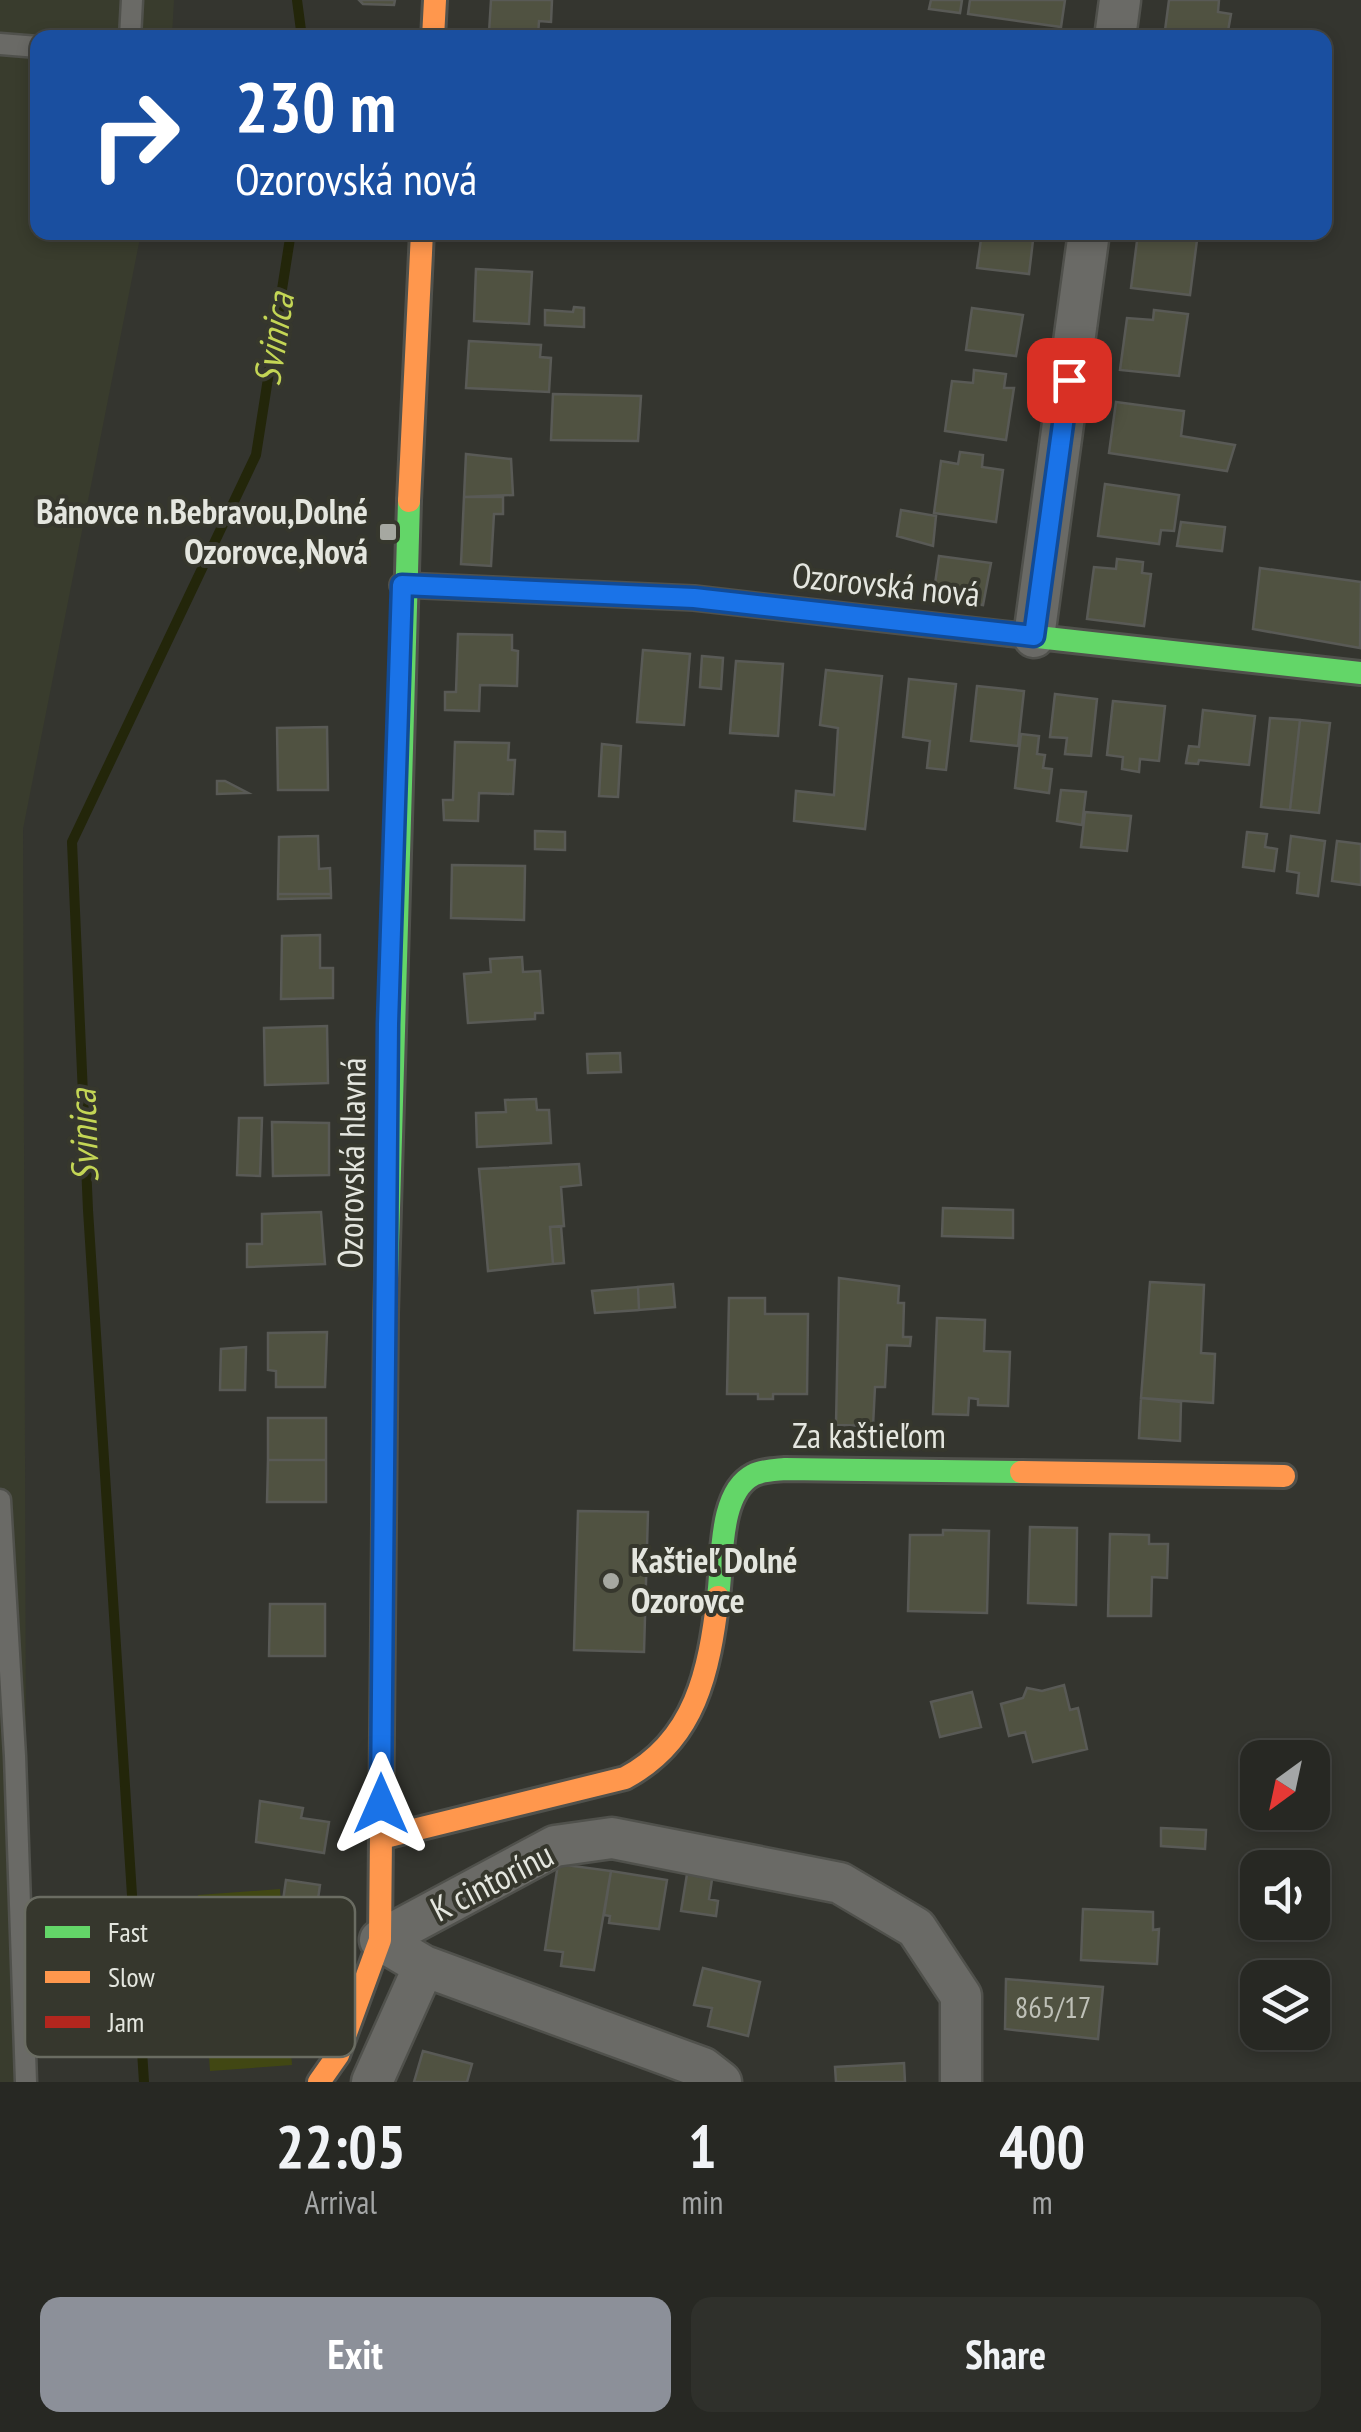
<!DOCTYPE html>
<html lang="en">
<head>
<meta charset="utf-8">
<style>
  body { margin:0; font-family:"PT Sans Narrow",sans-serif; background:#2f302b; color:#f1f3f6; height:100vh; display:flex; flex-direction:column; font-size:38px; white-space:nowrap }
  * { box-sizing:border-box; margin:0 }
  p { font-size:32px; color:#a4a6a6 }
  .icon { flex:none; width:55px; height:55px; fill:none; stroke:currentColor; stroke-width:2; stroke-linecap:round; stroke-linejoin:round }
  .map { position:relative; height:2082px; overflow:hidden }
  .details { display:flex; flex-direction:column; background:#272823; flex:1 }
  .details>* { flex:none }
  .top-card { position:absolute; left:30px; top:30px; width:1302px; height:210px; border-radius:20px; box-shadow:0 5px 15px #0003,0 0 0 2px #434441; background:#1a4fa0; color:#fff; overflow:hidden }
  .needle { width:65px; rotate:213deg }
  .fabs { position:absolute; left:1240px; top:1740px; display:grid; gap:20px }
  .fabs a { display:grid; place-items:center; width:90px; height:90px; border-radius:20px; background:#272823; box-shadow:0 5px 15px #0003,0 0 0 2px #434441; font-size:50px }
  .pin { position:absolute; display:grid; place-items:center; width:85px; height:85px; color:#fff; margin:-42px; border-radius:20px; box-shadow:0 5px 15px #0006 }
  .me { position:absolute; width:110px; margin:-55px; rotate:0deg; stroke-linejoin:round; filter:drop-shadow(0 0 8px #0008) }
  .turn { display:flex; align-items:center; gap:35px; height:210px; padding:0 40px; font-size:45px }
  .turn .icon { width:130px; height:130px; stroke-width:2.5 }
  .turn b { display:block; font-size:70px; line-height:85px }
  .eta { display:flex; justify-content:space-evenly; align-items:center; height:170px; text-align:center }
  .eta b { font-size:60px; font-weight:700; line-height:70px }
  .cta { display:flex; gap:20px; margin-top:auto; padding:20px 40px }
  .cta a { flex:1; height:115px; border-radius:20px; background:#8c9099; color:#fff; font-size:40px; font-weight:700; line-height:115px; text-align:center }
  .cta a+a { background:#2f302b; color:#f1f3f6 }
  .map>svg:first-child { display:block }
  .built { fill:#393c2d }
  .green { fill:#414713 }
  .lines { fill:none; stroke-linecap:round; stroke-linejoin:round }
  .stream { stroke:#23260a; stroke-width:10 }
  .building { fill:#505241; stroke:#595a56; stroke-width:2.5 }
  .lane-casing { stroke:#50514c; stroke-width:25 }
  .street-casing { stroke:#50514c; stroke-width:45 }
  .fast-casing { stroke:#50514c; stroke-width:28 }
  .slow-casing { stroke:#50514c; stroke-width:28 }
  .jam-casing { stroke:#50514c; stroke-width:28 }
  .lane { stroke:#6a6a66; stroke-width:20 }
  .street { stroke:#6a6a66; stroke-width:40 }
  .fast { stroke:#63d668; stroke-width:22 }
  .slow { stroke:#ff974d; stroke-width:22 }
  .jam { stroke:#b3261e; stroke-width:22 }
  .route-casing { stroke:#114b97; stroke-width:25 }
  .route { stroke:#1a73e8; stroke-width:18 }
  .poi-dot { fill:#a6a8a1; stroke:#36372d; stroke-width:4 }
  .labels { text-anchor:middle; stroke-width:8; stroke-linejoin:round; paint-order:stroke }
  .number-label { font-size:30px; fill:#bfc1b8 }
  .poi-label { font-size:35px; font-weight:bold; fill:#e4e6df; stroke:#36372d; text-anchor:end }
  .street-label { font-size:35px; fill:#e4e6df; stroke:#36372d }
  .water-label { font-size:38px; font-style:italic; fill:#c4d655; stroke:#36372d }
  .key { fill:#36372d; stroke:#6a6c62; stroke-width:2.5 }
  .key-label { font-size:28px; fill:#e4e6df }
</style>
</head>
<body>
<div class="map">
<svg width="1361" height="2082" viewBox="0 0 1361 2082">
  <rect width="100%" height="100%" fill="#34352f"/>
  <!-- built -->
  <path class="built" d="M0,0H174L172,37L38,38V232L141,233L23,829L27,2082H0Z"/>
  <!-- green -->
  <path class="green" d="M280,1889L292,2065L210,2071L198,1895Z"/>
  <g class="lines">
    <!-- stream -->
    <path class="stream" d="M297,0L302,38
      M144,2082L88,1210L72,842L256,455L291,232"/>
  </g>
  <!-- building -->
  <path class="building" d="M359,0H395L394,5L363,4Z
    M491,0H552L551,22L539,21L538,36L489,33Z
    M931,0H962L960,13L929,9Z
    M970,0H1065L1061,27L968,14Z
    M1169,0H1219L1218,12L1231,14L1228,31L1272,38H1164Z
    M982,232H1034L1029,274L977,268Z
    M1157,232H1180L1179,238L1197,240L1190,295L1131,288L1138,233L1156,236Z
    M476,269L532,272L529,324L474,321Z
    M574,307L584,308V327L545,325V310L573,312Z
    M972,308L1023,315L1016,356L966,350Z
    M1154,310L1188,314L1179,376L1120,370L1127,318L1153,320Z
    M469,341L541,345L540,357L551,358L549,392L466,388Z
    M974,370L1006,374L1004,388H1014L1006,440L945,431L952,381L973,383Z
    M553,394L641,396L638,441L551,440Z
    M1116,402L1184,411L1181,436L1235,445L1227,471L1109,453Z
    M960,452L983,455L982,467L1003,470L996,522L934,513L941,461L958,464Z
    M466,454L511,459L513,495L464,497Z
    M1105,484L1179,495L1174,531L1161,530L1159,544L1098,536Z
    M464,497H503V514H494L491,566L461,564Z
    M901,510L936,516L933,546L897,536Z
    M1181,522L1225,527L1222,551L1177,546Z
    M939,556L991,563L983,605L933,598Z
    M1117,559L1143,562L1142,573L1151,574L1144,626L1087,619L1094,567L1116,569Z
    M1260,568L1361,582L1360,648L1253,629Z
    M458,634L512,635V650L518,651L517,686L480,685L479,711L445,710V692H456Z
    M643,650L690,654L684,725L637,722Z
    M702,656L723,658L721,689L700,687Z
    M736,661L783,664L778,736L730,733Z
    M826,670L882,676L865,829L794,821L796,791L834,795L838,728L820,725Z
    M909,679L956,684L946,770L927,768L930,741L903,737Z
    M977,686L1024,691L1018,746L971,741Z
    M1055,694L1097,699L1091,756L1065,754L1067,738L1050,737Z
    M1113,701L1165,706L1159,761L1140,759L1139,772L1122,769L1123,757L1107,755Z
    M1203,710L1255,716L1249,765L1199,760L1198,764L1186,763L1189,746L1199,747Z
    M1270,718L1300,720L1290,810L1261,807Z
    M1300,720L1330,723L1319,813L1290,810Z
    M327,727L328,790H278L277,728Z
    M1021,734L1039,736L1037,754L1045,755L1043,768L1052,769L1049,793L1015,788Z
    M455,742L509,743L508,760H515L513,794L479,793L478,821L444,820L443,800H453Z
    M602,744L621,746L618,797L599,796Z
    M217,781H225L248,793L217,794Z
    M1061,790L1086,792L1082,825L1057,821Z
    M1085,812L1131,816L1127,851L1081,847Z
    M535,831L565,832V850L535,849Z
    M1247,832L1267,834L1265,847L1277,849L1274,871L1243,867Z
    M318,836L319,869L330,868L331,894H278L279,837Z
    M1291,836L1325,841L1318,896L1297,893L1299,873L1287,871Z
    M1337,841L1361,844V885L1332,881Z
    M452,865L525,866L524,920L451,918Z
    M278,894H331V898L278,899Z
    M320,935V968H333V998L281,999L282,936Z
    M522,957L523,972L540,971L543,1013H535V1019L468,1023L464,974L491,972L490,959Z
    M327,1026L328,1083L265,1085L264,1028Z
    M620,1053L621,1072L588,1073L587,1054Z
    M536,1099L537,1110H549L551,1143L477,1147L476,1113L506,1112L505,1100Z
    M239,1118H262L260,1176L237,1175Z
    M272,1122L329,1123V1175L273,1176Z
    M579,1164L581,1185L561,1187L564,1226L550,1227L553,1264L488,1271L479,1169Z
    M943,1208L1013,1210V1238L942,1236Z
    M321,1212L325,1264L247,1267V1244H262V1214Z
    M561,1226L564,1263L553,1264L550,1227Z
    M839,1278L899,1286L898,1303H904L903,1337H911L910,1346L887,1345L885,1387H875L873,1426L836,1425Z
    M1150,1282L1204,1285L1201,1353L1215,1354L1213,1403L1141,1398Z
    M673,1284L675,1307L639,1310L638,1287Z
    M638,1287L639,1310L595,1313L592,1291Z
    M729,1298H765V1314H808L807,1394H773V1399H758V1394H727Z
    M937,1318L985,1320L984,1351L1010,1352L1008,1406L978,1405V1399L969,1398L968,1415L933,1414Z
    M327,1332L325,1387H276V1371L268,1370V1333Z
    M246,1347L245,1390H220L221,1349Z
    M1141,1398L1181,1402L1180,1441L1139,1438Z
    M268,1418H326V1460H268Z
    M268,1460H326V1502H267Z
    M578,1511L648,1512L644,1652L574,1650Z
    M1030,1527L1077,1528L1076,1605L1028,1603Z
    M943,1530L989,1531L987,1613L908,1611L910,1535H943Z
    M1110,1534L1149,1535V1544H1168L1167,1578L1152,1577L1151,1616H1108Z
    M270,1604H325V1656H269Z
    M1064,1685L1070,1710L1078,1708L1087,1749L1033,1762L1025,1732L1009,1736L1001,1704L1023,1698L1027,1688L1042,1691Z
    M972,1692L981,1727L940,1737L931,1702Z
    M260,1801L303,1808L301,1818L329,1822L324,1853L256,1842Z
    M1161,1828L1206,1830L1205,1849L1161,1846Z
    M558,1864L611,1871L594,1970L561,1966L563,1952L545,1950Z
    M688,1868L713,1873L709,1899L718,1901L716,1916L681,1911Z
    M611,1871L667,1880L659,1929L609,1923L610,1916L604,1915Z
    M286,1880L320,1885L314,1927L280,1921Z
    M1083,1909L1153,1912V1930L1159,1929L1157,1964L1081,1960Z
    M703,1968L760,1982L748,2036L708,2026L712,2008L694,2005Z
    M1006,1979L1103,1987L1098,2039L1005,2029Z
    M423,2051L472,2064L467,2082H414Z
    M904,2063L905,2082H836L835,2067Z"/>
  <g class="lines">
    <defs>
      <path id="lane" d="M130,38L132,0
        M0,44L38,47
        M0,1500L15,1756L26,2082"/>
      <path id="street" d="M1115,38L1120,0
        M1034,637L1089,232
        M380,1940L555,1846L612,1838L840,1883L916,1928L961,1996V2082
        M380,1940L424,1966L703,2068L721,2082
        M372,2082L424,1966"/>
      <path id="fast" d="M1010,634L1361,673
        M386,1314L409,501
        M718,1597C723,1562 718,1493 753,1475C762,1470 775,1470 785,1469L1021,1472"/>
      <path id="slow" d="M433,38L435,0
        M409,501L422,232
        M1021,1472L1284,1476
        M381,1838L625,1778C696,1740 709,1671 718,1597
        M319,2082L338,2055L380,1940L386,1314"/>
      <path id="jam" d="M402,585L694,598L1010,634"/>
    </defs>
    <!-- lane casing -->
    <use href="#lane" class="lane-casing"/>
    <!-- street casing -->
    <use href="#street" class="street-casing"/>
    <!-- fast casing -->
    <use href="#fast" class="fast-casing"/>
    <!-- slow casing -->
    <use href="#slow" class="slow-casing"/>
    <!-- jam casing -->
    <use href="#jam" class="jam-casing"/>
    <!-- lane -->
    <use href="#lane" class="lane"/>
    <!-- street -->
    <use href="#street" class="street"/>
    <!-- fast -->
    <use href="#fast" class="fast"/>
    <!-- slow -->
    <use href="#slow" class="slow"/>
    <!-- jam -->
    <use href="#jam" class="jam"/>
  </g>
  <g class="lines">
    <defs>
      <path id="route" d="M381,1804L388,1024L402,585L694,598L1034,636L1069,380"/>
    </defs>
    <!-- route casing -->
    <use href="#route" class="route-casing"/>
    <!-- route -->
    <use href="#route" class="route"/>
  </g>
  <!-- markers -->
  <g class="poi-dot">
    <rect x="378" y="522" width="20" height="20" rx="5"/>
    <circle cx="611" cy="1581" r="10"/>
  </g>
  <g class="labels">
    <!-- number labels -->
    <g class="number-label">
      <text x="1053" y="2018">865/17</text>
    </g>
    <!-- poi labels -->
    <g class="poi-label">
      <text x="368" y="524">Bánovce n.Bebravou,Dolné<tspan x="368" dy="40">Ozorovce,Nová</tspan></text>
      <text x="631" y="1573" text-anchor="start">Kaštieľ Dolné<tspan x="631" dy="40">Ozorovce</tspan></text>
    </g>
    <!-- street labels -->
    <g class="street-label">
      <text transform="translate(886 585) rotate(6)" y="12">Ozorovská nová</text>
      <text transform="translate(352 1163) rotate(-89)" y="12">Ozorovská hlavná</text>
      <text x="869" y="1448">Za kaštieľom</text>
      <text transform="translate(492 1882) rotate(-27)" y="12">K cintorínu</text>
    </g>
    <!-- water labels -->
    <g class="water-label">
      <text transform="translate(274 339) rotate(-81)" y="13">Svinica</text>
      <text transform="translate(84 1136) rotate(-92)" y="13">Svinica</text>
    </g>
  </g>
  <!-- legend -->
  <rect x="25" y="1897" width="330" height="160" rx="15" class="key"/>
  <rect x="45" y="1926" width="45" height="12" fill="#63d668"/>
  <rect x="45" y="1971" width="45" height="12" fill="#ff974d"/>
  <rect x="45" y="2016" width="45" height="12" fill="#b3261e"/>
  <g class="key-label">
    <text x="108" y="1942">Fast</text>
    <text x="108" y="1987">Slow</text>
    <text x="108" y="2032">Jam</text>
  </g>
</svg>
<div class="fabs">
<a><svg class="needle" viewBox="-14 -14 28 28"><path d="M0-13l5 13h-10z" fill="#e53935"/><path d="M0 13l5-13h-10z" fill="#a4a6a6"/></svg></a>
<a><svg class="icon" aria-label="sound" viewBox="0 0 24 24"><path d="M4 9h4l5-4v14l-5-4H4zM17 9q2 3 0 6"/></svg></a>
<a><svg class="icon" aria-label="layers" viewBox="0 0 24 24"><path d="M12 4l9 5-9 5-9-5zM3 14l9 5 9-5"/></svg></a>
</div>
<div class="pin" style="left:1069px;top:380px;background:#d93025"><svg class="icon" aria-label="arrive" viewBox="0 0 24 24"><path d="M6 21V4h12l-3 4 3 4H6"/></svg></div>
<svg class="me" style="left:381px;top:1804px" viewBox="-20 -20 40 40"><path d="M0-17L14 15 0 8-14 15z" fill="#1a73e8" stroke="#fff" stroke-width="4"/></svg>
<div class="top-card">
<div class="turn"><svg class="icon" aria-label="right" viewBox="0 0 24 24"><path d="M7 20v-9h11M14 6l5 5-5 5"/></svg><div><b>230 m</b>Ozorovská nová</div></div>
</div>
</div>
<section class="details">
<div class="eta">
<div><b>22:05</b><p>Arrival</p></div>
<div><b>1</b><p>min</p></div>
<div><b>400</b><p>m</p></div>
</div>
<div class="cta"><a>Exit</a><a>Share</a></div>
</section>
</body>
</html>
